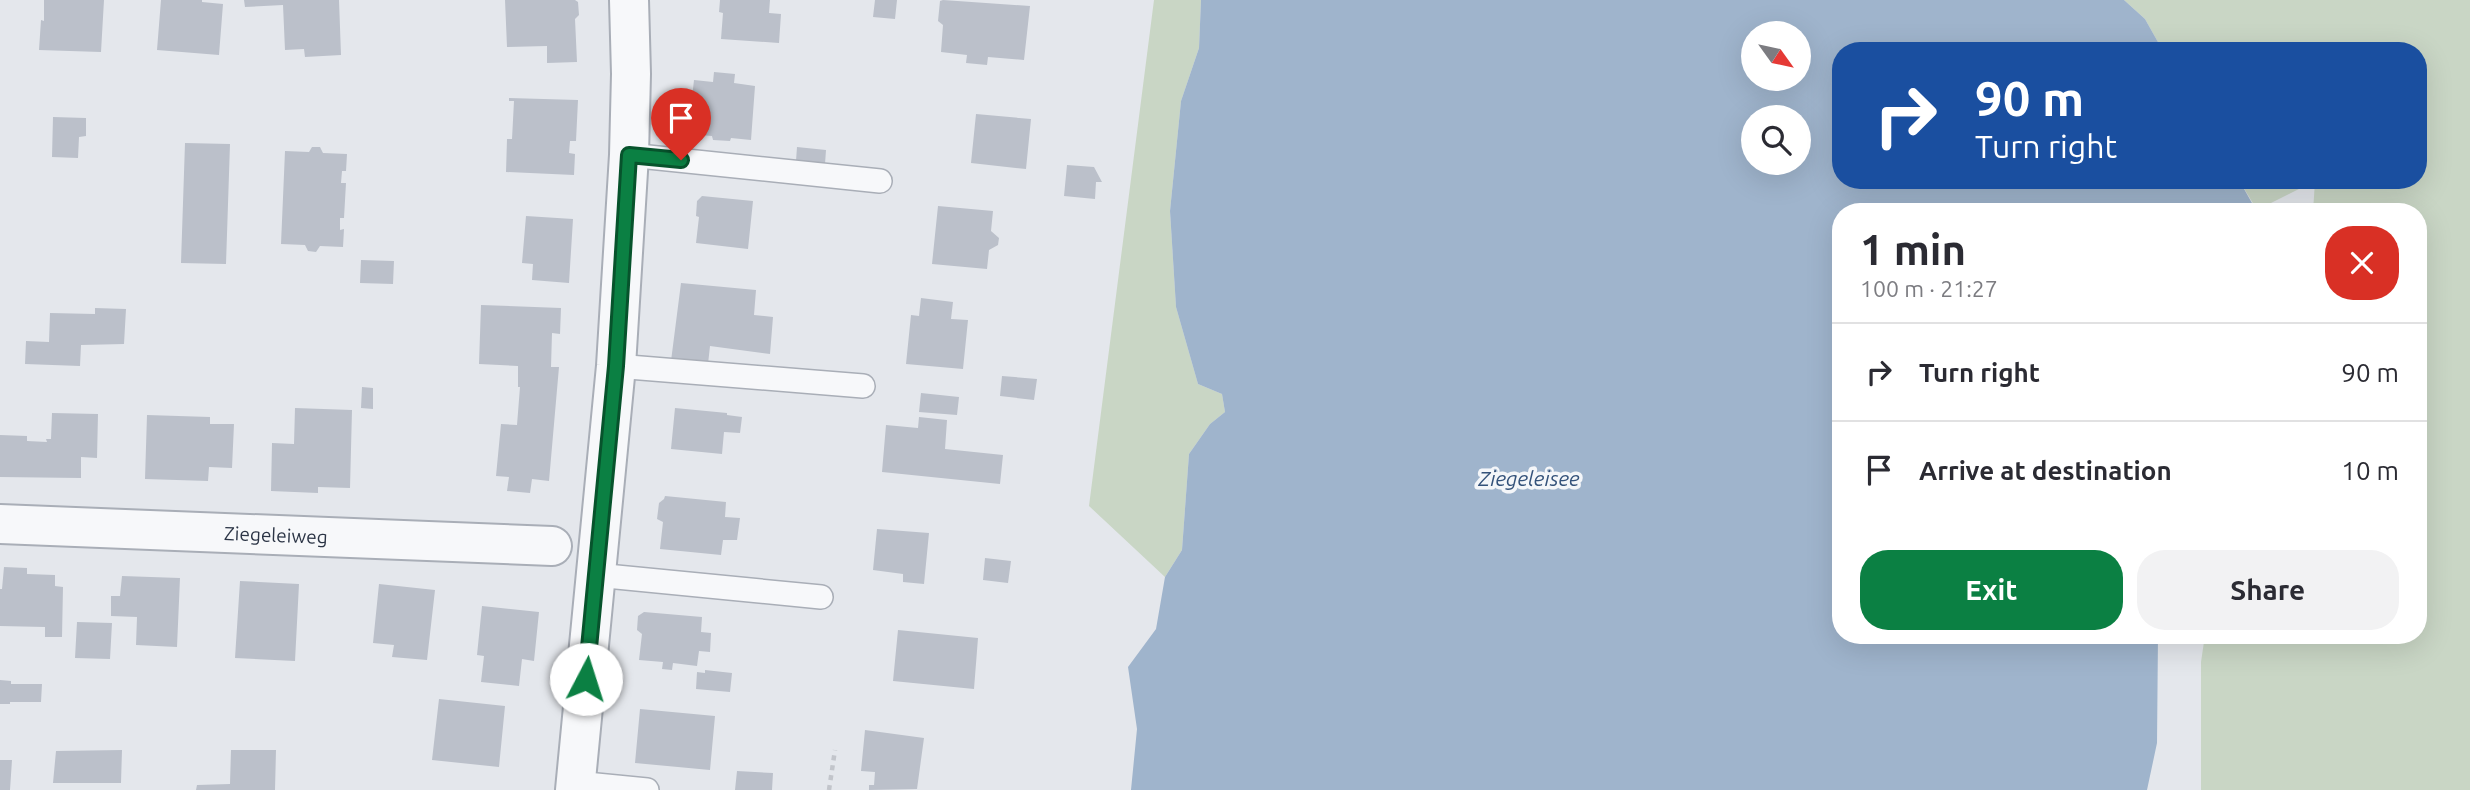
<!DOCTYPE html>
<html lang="en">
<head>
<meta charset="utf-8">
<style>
  body { margin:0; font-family:Ubuntu,sans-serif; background:#f2f2f3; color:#2b2b33; height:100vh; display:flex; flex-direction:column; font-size:26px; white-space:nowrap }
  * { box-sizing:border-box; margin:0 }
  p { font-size:23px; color:#7c7c81 }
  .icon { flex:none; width:38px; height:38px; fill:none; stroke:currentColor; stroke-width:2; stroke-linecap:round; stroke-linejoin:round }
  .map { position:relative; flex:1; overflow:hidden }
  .drawer { position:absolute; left:1832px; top:203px; width:595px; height:441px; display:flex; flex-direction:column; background:#fff; border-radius:28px; box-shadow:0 7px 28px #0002 }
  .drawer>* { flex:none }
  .top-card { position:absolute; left:1832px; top:42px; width:595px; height:147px; border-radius:28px; box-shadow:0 7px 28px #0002; background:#1a4fa0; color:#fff; overflow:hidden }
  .needle { width:46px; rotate:123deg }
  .buttons { position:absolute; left:1741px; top:21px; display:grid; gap:14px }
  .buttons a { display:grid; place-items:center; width:70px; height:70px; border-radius:50%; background:#fff; box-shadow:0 7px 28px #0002; font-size:35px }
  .pin { position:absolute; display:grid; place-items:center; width:60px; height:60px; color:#fff; margin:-72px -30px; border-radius:50% 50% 50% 0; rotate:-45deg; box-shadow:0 0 7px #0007 }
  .pin .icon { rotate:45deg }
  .me { position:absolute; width:77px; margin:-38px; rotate:5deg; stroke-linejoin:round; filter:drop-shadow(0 0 5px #0008) }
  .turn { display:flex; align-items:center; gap:24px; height:147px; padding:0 28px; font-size:32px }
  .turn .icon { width:91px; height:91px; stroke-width:2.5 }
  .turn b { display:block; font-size:49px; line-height:60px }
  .round { display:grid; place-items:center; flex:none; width:74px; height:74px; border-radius:28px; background:#f2f2f3 }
  .summary { display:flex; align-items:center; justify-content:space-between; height:119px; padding:0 28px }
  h1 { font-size:42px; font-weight:700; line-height:52px }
  .button { display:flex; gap:14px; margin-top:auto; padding:14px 28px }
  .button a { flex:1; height:80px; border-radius:28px; background:#0b8043; color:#fff; font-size:28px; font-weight:700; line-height:80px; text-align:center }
  .button a+a { background:#f2f2f3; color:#2b2b33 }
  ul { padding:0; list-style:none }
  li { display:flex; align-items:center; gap:21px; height:98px; padding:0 28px; border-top:2px solid #e1e1e2 }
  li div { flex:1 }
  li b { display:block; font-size:26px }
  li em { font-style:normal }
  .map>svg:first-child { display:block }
  .green { fill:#c9d6c5 }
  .water { fill:#9fb4cc; fill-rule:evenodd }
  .building { fill:#bbc0ca }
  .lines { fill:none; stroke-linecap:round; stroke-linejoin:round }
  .service-casing { stroke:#a9aeb7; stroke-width:26 }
  .minor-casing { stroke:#a9aeb7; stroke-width:42 }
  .path { stroke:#c2c5cb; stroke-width:4.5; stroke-dasharray:5 5; stroke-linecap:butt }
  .service { stroke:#f7f8fa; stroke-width:23 }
  .minor { stroke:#f7f8fa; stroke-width:38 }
  .route-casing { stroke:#07532c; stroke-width:18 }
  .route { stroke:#0b8043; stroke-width:12 }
  .labels { text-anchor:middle; stroke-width:7; stroke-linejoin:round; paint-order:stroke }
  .street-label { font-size:19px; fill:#2b3445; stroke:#f4f6f9 }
  .water-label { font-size:21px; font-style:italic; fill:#34527a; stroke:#f4f6f9 }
</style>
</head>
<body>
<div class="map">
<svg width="2470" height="790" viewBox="0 0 2470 790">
  <rect width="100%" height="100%" fill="#e4e7ec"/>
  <!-- green -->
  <path class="green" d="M1154,0H1201L1199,48L1181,101L1170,211L1176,307L1198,384L1222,394L1225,412L1210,424L1189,454L1182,550L1165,577L1089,506Z
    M2124,0H2470V790H2201V662L2205,635H2418V212H2313L2315,181L2257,210L2239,180H2418V51H2163L2145,19Z"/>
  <!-- water -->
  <path class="water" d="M1201,0H2124L2145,19L2163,51H1841V180H2239L2257,212H1841V635H2158L2157,743L2147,790H1131L1137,729L1128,667L1156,629L1165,577L1182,550L1189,454L1210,424L1225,412L1222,394L1198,384L1176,307L1170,211L1181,101L1199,48ZM1754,33H1799V79H1754ZM1754,117H1799V163H1754Z"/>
  <!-- building -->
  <path class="building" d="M44,0H104L101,52L39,50L41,20L44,21Z
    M161,0H202V2L223,4L219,55L157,50Z
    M244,0H339L341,55L305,57L304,49L285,50L283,5L245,7Z
    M505,0H575L578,2L579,15L575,19L577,62L547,63V46L507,47Z
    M720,0H770L769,13L781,14L779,43L721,39L723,13L719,12Z
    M875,0H897L895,19L873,17Z
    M943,0L1030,6L1024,60L988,57L987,65L966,63L967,55L941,52L943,25L938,21L940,1Z
    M714,72L735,74L734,83L755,86L751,140L731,138L730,141L713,140L712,136L688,134L694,80L713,82Z
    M509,98L578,100L576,141H570L569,153L575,154L574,175L506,172L507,139H512L514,101H509Z
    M976,114L1031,119L1026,169L971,163Z
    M53,117L86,118V136L79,137L78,158L52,157Z
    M185,143L230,144L226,264L181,263Z
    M312,147H320L323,153L347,154L346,171H342L341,183H346L344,218H340V230L344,229L343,247L320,246L316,252L308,251L305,245L281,244L285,151L309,152Z
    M797,147L826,150L825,164L796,161Z
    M1067,165L1094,167L1102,182H1096L1095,199L1064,196Z
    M702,196L753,201L748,249L696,243L699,217L696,216L697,201Z
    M938,206L993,211L991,231L999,238L998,245L989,250L987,269L932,264Z
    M526,216L573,219L569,283L532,280L533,264L522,263Z
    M361,260L394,261L393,284L360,283Z
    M681,283L756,290L754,315L773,317L770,354L710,346L708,364L671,361Z
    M921,298L953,302L951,319L968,320L963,369L906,364L911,315L919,316Z
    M481,305L561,308L560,334L552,333L551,367H559L549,481L532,479L530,493L507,491L509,477L496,476L501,424L517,425L520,387H518V366L479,364Z
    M95,308L126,309L124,344L81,345L80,366L25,364L26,341L49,342L50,313L95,314Z
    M1002,376L1037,379L1034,400L1000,396Z
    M362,387L373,388V409L361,408Z
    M921,393L959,397L957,415L919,412Z
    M295,408L352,410L350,488L318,487V493L271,491L272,443L294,444Z
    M675,408L727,413V415L742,417L740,433L724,432L722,454L671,449Z
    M52,413L98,414L97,458L81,457V478L0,477V435L27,436V441L47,442L46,439H51Z
    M147,415L210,417V424H234L232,468L209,467L208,481L145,479Z
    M919,417L947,420L945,449L1003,455L1000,484L882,472L886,425L918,428Z
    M665,496L726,502L725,517L740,518L737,540H723L721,555L660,549L663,522L657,519L659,503L664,499Z
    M877,529L929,533L924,584L903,582V574L873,570Z
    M985,558L1011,561L1008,583L983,580Z
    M4,567L27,568V574L55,575V586L63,587L62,637H45V627L0,626V589H2Z
    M122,576L180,578L177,647L136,645L137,617L111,616V596H120Z
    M240,581L299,584L295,661L235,658Z
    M379,584L435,590L427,660L392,657L394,645L373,643Z
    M482,606L539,612L534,661L522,659L519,686L481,682L484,656L477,655Z
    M644,612L702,617L701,632L711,633L710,652L699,651L697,666L673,663L672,670L662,669L663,662L639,660L642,634L637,630L638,616Z
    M77,622L112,623L110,659L75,658Z
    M898,630L978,638L974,689L893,681Z
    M705,670L732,673L730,692L696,689L697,672L705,673Z
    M0,680L11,681V684H42L41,702H10V704H0Z
    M439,699L505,706L499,767L432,760Z
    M640,709L715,716L710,770L635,763Z
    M865,730L924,738L917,789L869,790V785H874L875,772L861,771Z
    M122,750L121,783H53L56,751Z
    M231,750H276L275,790H196L197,785L230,784Z
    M0,760H12L10,790H0Z
    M737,771L773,773L772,790H735Z"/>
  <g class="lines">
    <defs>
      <path id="service" d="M629,155L880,181
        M616,366L863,386
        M596,575L821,597
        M576,783L647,790"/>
      <g id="minor">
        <path id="s1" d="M0,524L552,546"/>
        <path d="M575,790L616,366L629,155L631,74L629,0"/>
      </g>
    </defs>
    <!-- service casing -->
    <use href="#service" class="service-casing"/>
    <!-- minor casing -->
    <use href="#minor" class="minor-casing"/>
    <!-- path -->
    <path class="path" d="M829,790L835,750"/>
    <!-- service -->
    <use href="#service" class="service"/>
    <!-- minor -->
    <use href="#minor" class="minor"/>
  </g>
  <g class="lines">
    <defs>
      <path id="route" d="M586,679L616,366L629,155L681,160"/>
    </defs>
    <!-- route casing -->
    <use href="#route" class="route-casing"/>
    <!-- route -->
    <use href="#route" class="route"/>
  </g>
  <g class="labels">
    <!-- street labels -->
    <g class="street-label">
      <text dy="7" stroke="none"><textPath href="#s1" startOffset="276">Ziegeleiweg</textPath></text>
    </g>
    <!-- water labels -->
    <g class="water-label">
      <text x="1529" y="486">Ziegeleisee</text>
    </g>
  </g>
</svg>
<div class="buttons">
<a><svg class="needle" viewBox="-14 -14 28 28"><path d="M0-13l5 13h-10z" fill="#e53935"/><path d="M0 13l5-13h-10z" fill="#7c7c81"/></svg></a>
<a><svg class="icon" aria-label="search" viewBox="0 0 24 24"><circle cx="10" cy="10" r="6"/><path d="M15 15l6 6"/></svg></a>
</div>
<div class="pin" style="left:681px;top:160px;background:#d93025"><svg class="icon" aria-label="arrive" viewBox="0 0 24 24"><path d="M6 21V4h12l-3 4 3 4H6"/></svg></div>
<svg class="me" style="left:586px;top:679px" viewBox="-20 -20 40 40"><circle r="19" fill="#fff"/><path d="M0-13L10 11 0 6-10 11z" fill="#0b8043"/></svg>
<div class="top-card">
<div class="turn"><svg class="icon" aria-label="right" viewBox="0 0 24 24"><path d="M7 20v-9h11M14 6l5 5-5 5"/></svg><div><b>90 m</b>Turn right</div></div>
</div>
<section class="drawer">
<div class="summary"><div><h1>1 min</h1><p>100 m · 21:27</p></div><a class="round" style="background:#d93025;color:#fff"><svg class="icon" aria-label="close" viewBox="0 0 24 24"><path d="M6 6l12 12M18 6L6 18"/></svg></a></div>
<ul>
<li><svg class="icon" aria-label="right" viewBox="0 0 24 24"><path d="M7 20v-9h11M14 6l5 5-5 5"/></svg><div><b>Turn right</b></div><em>90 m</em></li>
<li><svg class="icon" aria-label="arrive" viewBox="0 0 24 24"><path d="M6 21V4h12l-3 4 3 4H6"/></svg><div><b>Arrive at destination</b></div><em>10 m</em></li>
</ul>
<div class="button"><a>Exit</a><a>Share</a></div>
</section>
</div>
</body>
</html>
